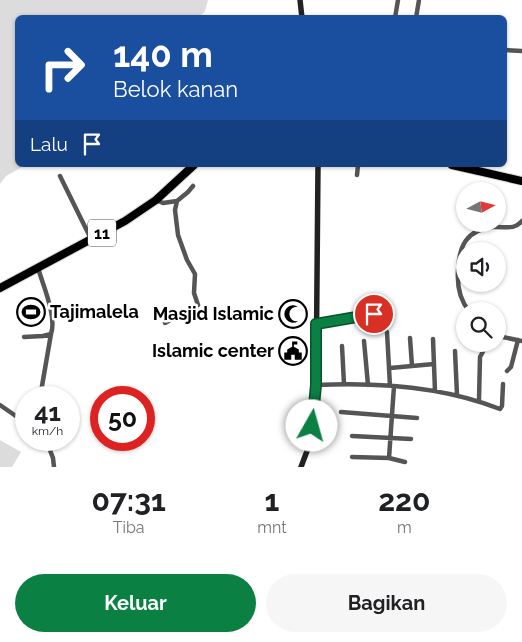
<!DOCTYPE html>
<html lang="id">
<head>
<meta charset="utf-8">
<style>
  body { margin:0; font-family:Raleway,sans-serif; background:#f6f6f6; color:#202124; height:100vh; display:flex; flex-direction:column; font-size:19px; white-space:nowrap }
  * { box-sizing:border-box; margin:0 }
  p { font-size:16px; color:#757577 }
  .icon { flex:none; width:28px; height:28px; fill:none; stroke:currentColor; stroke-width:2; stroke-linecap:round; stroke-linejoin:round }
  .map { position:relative; height:467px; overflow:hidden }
  .sheet { display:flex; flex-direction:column; background:#fff; flex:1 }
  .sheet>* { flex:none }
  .guide { position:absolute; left:15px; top:15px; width:492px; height:152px; border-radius:8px; box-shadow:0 1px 4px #0004; background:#1a4fa0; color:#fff; overflow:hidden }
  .needle { width:32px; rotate:83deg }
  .tools { position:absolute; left:456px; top:182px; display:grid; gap:10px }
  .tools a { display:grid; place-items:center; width:50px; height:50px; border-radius:50%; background:#fff; box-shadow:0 1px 4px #0004; font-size:25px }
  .speed { position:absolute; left:15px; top:386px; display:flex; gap:10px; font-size:25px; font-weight:700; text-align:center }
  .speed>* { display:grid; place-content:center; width:65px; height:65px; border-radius:50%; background:#fff; box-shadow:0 1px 4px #0004; line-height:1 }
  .speed small { font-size:12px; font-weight:400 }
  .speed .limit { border:8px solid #d22; background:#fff; color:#111 }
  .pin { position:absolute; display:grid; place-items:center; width:42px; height:42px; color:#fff; margin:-21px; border:2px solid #fff; border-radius:50%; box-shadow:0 1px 5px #0007 }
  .me { position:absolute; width:55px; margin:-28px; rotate:7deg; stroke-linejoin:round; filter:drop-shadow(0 0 4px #0008) }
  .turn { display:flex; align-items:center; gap:18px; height:105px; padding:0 15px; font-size:22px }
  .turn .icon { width:65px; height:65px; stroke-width:2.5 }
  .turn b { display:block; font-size:35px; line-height:42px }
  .then { display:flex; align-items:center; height:48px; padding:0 15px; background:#0003; gap:10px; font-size:19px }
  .eta { display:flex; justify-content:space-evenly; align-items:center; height:85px; text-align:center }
  .eta b { font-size:30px; font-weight:700; line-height:35px }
  .primary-button { display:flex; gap:10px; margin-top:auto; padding:10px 15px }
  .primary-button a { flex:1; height:58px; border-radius:30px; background:#0b8043; color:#fff; font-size:20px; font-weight:700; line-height:58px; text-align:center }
  .primary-button a+a { background:#f6f6f6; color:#202124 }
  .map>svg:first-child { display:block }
  .green { fill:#dcdcdc }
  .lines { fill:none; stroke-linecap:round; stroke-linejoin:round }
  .highway-casing { stroke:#dbdbdb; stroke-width:10 }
  .street { stroke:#555; stroke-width:4.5 }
  .secondary { stroke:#222; stroke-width:5.5 }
  .highway { stroke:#000; stroke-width:8 }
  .route-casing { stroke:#07532c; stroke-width:12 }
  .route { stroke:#0b8043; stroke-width:9 }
  .labels { text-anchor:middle; stroke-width:5; stroke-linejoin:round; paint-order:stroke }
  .shield { fill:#fff; stroke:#4c4c4c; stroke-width:1 }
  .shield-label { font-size:16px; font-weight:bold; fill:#000 }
  .poi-label { font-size:18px; font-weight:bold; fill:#000; stroke:#fff; text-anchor:end }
</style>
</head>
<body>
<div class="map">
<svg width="522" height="467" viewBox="0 0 522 467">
  <rect width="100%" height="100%" fill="#fff"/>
  <!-- green -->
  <path class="green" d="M0,0H208L205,11L199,17L18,18V165H26L6,176L0,184Z
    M0,440L21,452L12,467H0Z"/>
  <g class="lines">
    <defs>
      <path id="highway" d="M452,165L522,181
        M0,288L125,221L156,200L194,165"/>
    </defs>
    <!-- highway casing -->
    <use href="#highway" class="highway-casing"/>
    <!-- street -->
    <path class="street" d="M395,18L398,0
      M416,18L419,0
      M505,50L522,51
      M357,175L358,165
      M60,176L91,239
      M156,200L163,203L177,201L175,210L178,235L187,260L195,274L194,293L198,305L165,323
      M177,201L188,192L193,186
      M469,311C459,299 457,286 458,271C459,246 466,230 493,227C504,226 514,231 522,221
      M316,324L374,314
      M387,332L390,386
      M498,336L522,341
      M24,337L43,336L51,334C57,317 43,285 38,268
      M410,338L412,366
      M433,339L435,391
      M364,341L368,385
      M342,346L344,384
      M455,351L457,395
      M390,368L434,364
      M507,371L511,367L518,340
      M316,385C378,382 442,386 500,409L502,406L503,384
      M394,386L389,458L405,462
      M42,398V386L51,334
      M479,400L480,357L487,344
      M0,405L26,423
      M341,412L417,418
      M352,436L411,439
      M46,440L53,458L54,467
      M352,457L389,458"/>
    <!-- secondary -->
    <path class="secondary" d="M300,0L302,18
      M301,467L310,443L316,393L318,165"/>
    <!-- highway -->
    <use href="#highway" class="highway"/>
  </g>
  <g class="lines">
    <defs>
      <path id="route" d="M312,426L316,385V324L374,314"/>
    </defs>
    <!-- route casing -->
    <use href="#route" class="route-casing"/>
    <!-- route -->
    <use href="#route" class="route"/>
  </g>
  <!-- icons -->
  <defs>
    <symbol id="stadium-ring" viewBox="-11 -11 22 22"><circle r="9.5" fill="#fff" stroke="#000" stroke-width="1.5"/><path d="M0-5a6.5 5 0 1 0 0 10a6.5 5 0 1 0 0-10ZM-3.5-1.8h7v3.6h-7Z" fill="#000"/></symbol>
    <symbol id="mosque-ring" viewBox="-11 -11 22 22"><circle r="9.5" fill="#fff" stroke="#000" stroke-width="1.5"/><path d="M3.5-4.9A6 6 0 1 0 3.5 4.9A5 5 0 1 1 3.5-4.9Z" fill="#000"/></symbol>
    <symbol id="civic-ring" viewBox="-11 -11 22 22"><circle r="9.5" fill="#fff" stroke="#000" stroke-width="1.5"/><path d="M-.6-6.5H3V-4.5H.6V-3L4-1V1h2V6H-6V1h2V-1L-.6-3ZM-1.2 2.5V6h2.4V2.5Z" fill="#000"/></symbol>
  </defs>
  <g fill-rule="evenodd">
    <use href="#stadium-ring" x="15" y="296" width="32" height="32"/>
    <use href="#mosque-ring" x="277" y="298" width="32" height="32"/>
    <use href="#civic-ring" x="277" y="335" width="32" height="32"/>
  </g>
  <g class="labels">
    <!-- shield labels -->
    <rect class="shield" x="88" y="219.5" width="28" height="27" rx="4"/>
    <g class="shield-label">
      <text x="102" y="239">11</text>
    </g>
    <!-- poi labels -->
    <g class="poi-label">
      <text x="50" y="318" text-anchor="start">Tajimalela</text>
      <text x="274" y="320">Masjid Islamic</text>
      <text x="274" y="357">Islamic center</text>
    </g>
  </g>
</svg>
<div class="tools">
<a><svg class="needle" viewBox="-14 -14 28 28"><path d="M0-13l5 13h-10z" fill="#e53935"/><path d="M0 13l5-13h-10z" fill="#757577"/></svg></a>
<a><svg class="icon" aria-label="sound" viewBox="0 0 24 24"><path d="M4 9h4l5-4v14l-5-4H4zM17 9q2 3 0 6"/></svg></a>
<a><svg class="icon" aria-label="search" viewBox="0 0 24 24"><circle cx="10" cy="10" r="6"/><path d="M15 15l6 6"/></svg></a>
</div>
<div class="speed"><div>41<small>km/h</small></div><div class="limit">50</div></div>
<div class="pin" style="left:374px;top:314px;background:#d93025"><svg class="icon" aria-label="arrive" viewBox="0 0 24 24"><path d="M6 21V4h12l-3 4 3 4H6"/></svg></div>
<svg class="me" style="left:312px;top:426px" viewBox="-20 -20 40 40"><circle r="19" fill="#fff"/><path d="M0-13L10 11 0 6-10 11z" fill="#0b8043"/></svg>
<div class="guide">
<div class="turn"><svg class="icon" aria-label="right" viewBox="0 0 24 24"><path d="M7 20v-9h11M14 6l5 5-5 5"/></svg><div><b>140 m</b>Belok kanan</div></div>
<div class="then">Lalu<svg class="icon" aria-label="arrive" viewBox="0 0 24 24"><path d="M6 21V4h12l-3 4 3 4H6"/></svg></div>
</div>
</div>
<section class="sheet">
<div class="eta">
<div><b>07:31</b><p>Tiba</p></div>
<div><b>1</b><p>mnt</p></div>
<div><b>220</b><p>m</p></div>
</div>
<div class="primary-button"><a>Keluar</a><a>Bagikan</a></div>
</section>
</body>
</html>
